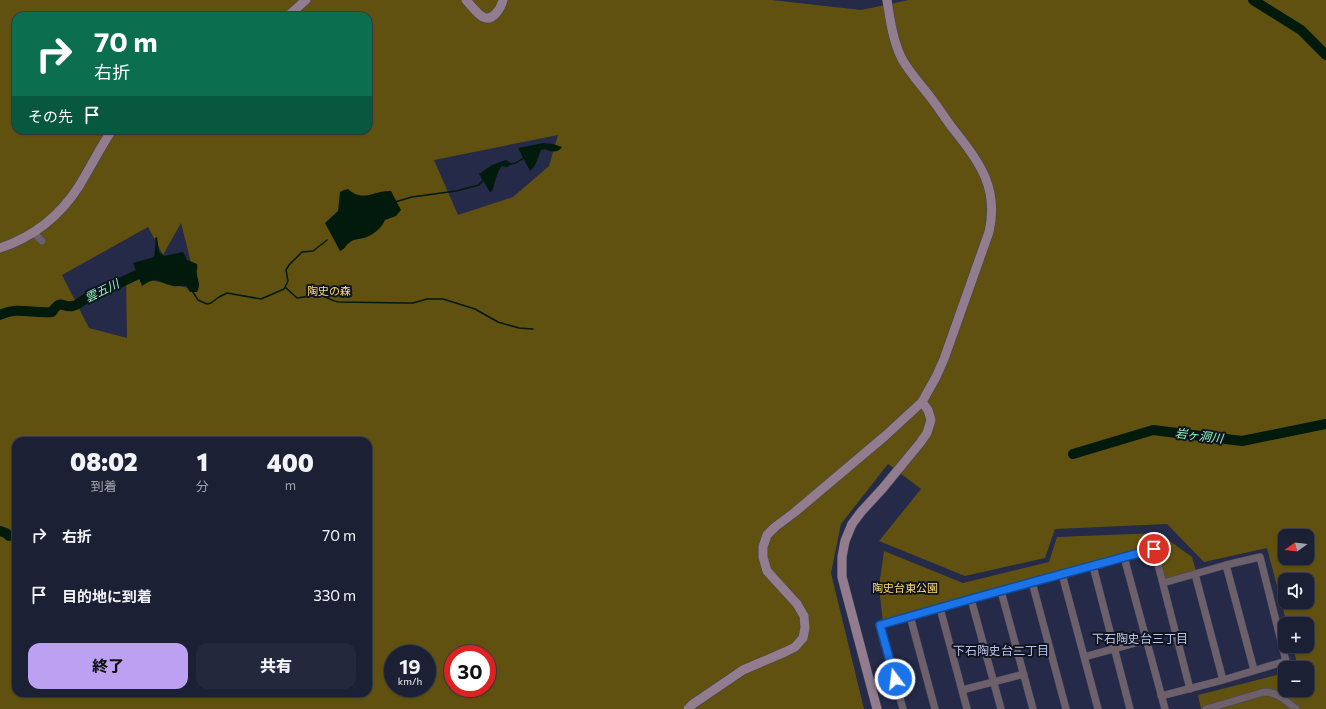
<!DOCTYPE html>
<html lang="ja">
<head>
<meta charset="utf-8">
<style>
  body { margin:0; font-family:Commissioner,"Noto Sans JP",sans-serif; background:#24283d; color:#f1f3f6; height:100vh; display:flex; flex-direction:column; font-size:15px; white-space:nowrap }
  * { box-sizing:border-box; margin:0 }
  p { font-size:13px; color:#a0a3ad }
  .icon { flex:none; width:22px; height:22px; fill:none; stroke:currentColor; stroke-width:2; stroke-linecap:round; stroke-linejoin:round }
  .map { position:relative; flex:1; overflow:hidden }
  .details { position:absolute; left:12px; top:437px; width:360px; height:260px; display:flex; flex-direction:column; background:#1b2035; border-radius:12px; box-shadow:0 1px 3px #0004,0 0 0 1px #393e50 }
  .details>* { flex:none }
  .top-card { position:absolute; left:12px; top:12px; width:360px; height:122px; border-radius:12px; box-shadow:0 1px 3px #0004,0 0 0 1px #393e50; background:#0b6e4f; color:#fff; overflow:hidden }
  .needle { width:26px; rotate:255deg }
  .tools { position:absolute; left:1278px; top:529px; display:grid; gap:8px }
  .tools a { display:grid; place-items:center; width:36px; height:36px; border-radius:8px; background:#1b2035; box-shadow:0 1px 3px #0004,0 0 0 1px #393e50; font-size:20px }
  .speed { position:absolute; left:384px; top:645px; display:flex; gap:8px; font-size:20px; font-weight:700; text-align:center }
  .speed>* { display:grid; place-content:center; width:52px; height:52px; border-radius:50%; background:#1b2035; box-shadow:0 1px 3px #0004,0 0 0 1px #393e50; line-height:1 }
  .speed small { font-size:10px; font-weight:400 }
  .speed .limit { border:6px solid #d22; background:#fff; color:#111 }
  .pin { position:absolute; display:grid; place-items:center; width:34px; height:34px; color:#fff; margin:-17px; border:2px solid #fff; border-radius:50%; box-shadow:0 1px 4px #0007 }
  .me { position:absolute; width:44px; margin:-22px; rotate:345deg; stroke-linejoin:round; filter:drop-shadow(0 0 3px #0008) }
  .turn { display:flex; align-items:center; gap:14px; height:84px; padding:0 16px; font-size:18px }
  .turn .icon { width:52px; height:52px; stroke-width:2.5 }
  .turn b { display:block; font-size:28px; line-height:34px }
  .then { display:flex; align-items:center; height:38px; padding:0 16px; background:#0003; gap:8px; font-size:15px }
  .eta { display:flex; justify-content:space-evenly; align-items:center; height:68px; text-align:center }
  .eta b { font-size:24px; font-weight:800; line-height:28px }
  .action { display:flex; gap:8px; margin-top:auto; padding:8px 16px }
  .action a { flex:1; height:46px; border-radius:12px; background:#bca0f2; color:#111; font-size:16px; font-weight:800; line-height:46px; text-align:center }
  .action a+a { background:#24283d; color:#f1f3f6 }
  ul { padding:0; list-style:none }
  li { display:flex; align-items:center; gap:12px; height:60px; padding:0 16px }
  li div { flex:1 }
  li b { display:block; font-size:15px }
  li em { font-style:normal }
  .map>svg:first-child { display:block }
  .green { fill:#615111; fill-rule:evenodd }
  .water { fill:#021a0b }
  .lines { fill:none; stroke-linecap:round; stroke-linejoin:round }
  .stream { stroke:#021a0b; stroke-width:1.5 }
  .river { stroke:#021a0b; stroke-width:10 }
  .street-casing { stroke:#3f4560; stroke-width:8 }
  .secondary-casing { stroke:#3f4560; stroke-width:10 }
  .street { stroke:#6e606a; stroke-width:7 }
  .secondary { stroke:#927c8d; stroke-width:9 }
  .route-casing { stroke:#114b97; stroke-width:10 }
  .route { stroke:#1a73e8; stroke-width:7 }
  .labels { text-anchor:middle; stroke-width:4; stroke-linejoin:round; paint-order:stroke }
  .park-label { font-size:11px; fill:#fcdd69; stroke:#111421 }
  .water-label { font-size:12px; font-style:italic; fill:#8df9b5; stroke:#111421 }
  .neighbourhood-label { font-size:12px; fill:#bbc4e9; stroke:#111421 }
</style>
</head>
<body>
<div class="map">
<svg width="1326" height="709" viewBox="0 0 1326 709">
  <rect width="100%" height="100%" fill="#242a47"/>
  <!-- green -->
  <path class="green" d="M0,0H771L861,10L909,0H1326V709H1201L1198,695L1285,673V690H1307V668H1298L1293,646H1307V624H1287L1267,548L1204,562L1167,524L1055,529L1045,558L965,576L879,541L921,489L888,464L841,524L831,573L864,709H0ZM16,16H368V130H16ZM558,135L549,166L513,197L458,215L434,160ZM181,223L198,290L126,275L127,338L89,328L62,275L148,227L163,255ZM16,441H368V693H16ZM1285,536H1307V558H1285ZM1285,580H1307V602H1285ZM393,654H427V688H393ZM453,654H487V688H453Z
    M1159,533L1192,557L1196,571L1165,580L1155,547L883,622L879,587L884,551L963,583L1049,562L1057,537Z"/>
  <!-- water -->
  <path class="water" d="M543,143L553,144L562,147C558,153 552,152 545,149L541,150C538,157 536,167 530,171L518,148Z
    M506,160L509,162L511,164L507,167L502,166C497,170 495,184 492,191L490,192L479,174L492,165Z
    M348,189C363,203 374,190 391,191L401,210L396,216L385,220C381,229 373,235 364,238C359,239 353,239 349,243C345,246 345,249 340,251L325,223L338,211L340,192L344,190Z
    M157,237L159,252L164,256L183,252L187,260L197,264C198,268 196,271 197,274C198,283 201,283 197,292H190L186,286C181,285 176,287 173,286C157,283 158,275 142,286L133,263L154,257C155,251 156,245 155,238Z"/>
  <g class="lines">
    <!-- stream -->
    <path class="stream" d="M510,164L516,163L525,157
      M395,202L412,197L456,191L479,185L483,180
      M285,287L297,298C303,298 310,295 317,295C324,295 331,301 339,302L407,303H413L427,299H443L475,309L498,322L519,328L533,329
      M193,292L198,300L207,304L211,303L219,297L227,293L261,299L284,289L288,281L286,270L289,265L302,252L313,251L327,240"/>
    <!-- river -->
    <path class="river" d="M1253,0L1301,30L1326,55
      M0,315C16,306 34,314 52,312C61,298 62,308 73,306C78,305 83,300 87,298C108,289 129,278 150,269
      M1073,454L1153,430L1242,441L1326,424
      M0,531L6,533L9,536"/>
    <defs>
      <path id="street" d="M34,233L42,241
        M1124,557L1165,709
        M1226,565L1254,670
        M1093,566L1130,709
        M1062,574L1098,709
        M1032,582L1066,709
        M1163,583L1226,565L1260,557L1286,661L1223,680
        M1001,591L1033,709
        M971,599L1001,709
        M940,608L967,709
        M910,616L935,709
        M1084,657L1146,640
        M962,690L1024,674
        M1161,696L1223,680L1195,574
        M903,709L880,625L971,599L1154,549L1190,689
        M1206,709L1264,692C1277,692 1286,701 1296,709"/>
      <path id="secondary" d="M466,0C470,4 478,15 483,17C493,22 501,8 503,0
        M288,16L306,0
        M0,248C33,237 60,216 79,186C90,168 100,148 112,130
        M688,709L693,704L743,670L785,652L795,647L803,638L805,628L804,616L797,604L767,571L763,557V547L767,535L775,527L795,512L885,436L922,402L936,377L944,359L989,232C999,189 980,162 954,130C946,120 939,108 931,98C921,85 910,73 902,59C893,41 890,20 887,0
        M877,709L842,577V557L845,541L852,524L861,512L883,488L920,443L927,433L931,420L928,410L922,402"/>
    </defs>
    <!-- street casing -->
    <use href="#street" class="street-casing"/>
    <!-- secondary casing -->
    <use href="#secondary" class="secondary-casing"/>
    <!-- street -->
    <use href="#street" class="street"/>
    <!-- secondary -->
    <use href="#secondary" class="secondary"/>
  </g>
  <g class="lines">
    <defs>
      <path id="route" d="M895,679L880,625L971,599L1154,549"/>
    </defs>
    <!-- route casing -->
    <use href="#route" class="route-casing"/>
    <!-- route -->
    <use href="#route" class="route"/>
  </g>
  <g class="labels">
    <!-- park labels -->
    <g class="park-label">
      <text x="329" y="295">陶史の森</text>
      <text x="905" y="592">陶史台東公園</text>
    </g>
    <!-- water labels -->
    <g class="water-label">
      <text transform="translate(102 291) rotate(-26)" y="4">雲五川</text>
      <text transform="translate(1199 436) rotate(7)" y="4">岩ヶ洞川</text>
    </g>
    <!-- neighbourhood labels -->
    <g class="neighbourhood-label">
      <text x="1140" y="643">下石陶史台三丁目</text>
      <text x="1001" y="655">下石陶史台二丁目</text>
    </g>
  </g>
</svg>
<div class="tools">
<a><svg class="needle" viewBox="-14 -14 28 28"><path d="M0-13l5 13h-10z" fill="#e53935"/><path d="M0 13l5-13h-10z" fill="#a0a3ad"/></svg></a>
<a><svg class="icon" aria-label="sound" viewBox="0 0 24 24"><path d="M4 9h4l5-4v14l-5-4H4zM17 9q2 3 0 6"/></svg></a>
<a>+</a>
<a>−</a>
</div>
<div class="speed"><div>19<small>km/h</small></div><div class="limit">30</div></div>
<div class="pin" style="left:1154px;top:549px;background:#d93025"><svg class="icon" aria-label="arrive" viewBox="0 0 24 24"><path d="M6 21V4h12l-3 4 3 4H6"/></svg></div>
<svg class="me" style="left:895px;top:679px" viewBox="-20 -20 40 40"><circle r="17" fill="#1a73e8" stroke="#fff" stroke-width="3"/><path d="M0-11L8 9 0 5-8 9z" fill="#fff"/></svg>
<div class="top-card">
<div class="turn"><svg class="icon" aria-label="right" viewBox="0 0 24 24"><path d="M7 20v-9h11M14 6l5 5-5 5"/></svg><div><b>70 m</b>右折</div></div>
<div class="then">その先<svg class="icon" aria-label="arrive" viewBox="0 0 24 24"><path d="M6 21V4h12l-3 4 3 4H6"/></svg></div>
</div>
<section class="details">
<div class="eta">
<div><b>08:02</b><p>到着</p></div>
<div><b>1</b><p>分</p></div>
<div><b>400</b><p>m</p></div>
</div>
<ul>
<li><svg class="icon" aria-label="right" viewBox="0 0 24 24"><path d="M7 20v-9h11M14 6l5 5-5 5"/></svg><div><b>右折</b></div><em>70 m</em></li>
<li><svg class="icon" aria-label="arrive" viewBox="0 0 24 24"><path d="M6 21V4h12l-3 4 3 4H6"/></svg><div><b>目的地に到着</b></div><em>330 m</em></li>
</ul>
<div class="action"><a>終了</a><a>共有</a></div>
</section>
</div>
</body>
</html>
